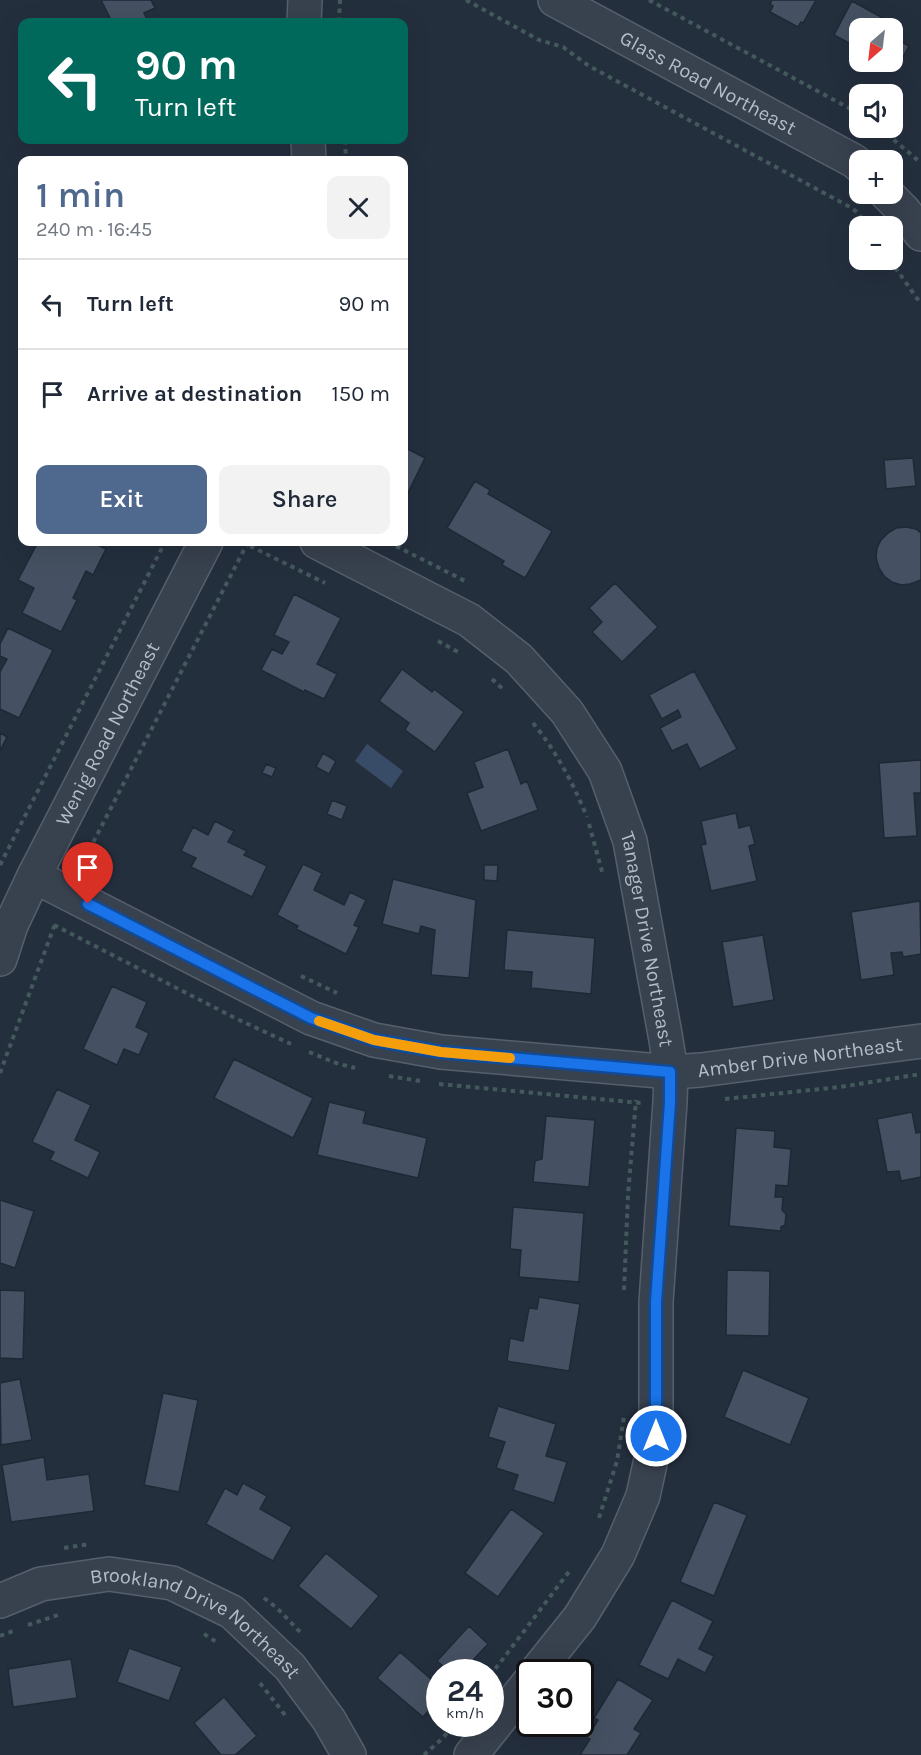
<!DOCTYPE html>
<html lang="en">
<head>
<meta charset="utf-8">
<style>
  body { margin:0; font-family:Karla,sans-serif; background:#f2f2f3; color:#1f2937; height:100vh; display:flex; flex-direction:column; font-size:22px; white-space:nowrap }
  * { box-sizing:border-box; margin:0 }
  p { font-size:20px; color:#747a83 }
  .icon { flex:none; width:33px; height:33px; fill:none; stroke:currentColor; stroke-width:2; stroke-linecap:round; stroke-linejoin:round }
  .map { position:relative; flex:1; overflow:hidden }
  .drawer { position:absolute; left:18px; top:156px; width:390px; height:390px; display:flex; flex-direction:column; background:#fff; border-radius:12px; box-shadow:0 6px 24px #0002 }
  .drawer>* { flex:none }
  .guide { position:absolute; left:18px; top:18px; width:390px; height:126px; border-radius:12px; box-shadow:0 6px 24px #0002; background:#00695c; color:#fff; overflow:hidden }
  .needle { width:39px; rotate:208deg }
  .controls { position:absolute; left:849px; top:18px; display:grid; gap:12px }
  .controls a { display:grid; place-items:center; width:54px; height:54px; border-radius:12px; background:#fff; box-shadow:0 6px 24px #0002; font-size:30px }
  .speed { position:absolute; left:426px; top:1659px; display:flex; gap:12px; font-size:30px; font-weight:700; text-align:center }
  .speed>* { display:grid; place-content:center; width:78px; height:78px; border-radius:50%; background:#fff; box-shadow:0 6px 24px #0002; line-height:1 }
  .speed small { font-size:15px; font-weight:400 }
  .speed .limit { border:3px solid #111; border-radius:9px; background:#fff; color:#111 }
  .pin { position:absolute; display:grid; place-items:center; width:51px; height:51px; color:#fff; margin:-62px -26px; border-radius:50% 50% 50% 0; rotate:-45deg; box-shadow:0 0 6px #0007 }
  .pin .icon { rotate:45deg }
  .me { position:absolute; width:66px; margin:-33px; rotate:0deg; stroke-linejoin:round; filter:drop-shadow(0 0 4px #0008) }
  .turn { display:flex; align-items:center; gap:21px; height:126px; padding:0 18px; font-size:27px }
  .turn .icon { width:78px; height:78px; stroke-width:2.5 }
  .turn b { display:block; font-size:42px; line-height:51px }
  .round { display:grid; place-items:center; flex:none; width:63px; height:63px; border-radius:12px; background:#f2f2f3 }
  .summary { display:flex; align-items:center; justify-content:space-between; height:102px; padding:0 18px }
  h1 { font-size:36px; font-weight:600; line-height:45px; color:#4f688e }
  .action { display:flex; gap:12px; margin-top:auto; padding:12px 18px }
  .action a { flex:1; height:69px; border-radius:12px; background:#4f688e; color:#fff; font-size:24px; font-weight:600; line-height:69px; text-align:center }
  .action a+a { background:#f2f2f3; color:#1f2937 }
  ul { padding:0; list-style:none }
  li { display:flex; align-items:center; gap:18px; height:90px; padding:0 18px; border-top:2px solid #e0e1e3 }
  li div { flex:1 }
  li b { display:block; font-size:22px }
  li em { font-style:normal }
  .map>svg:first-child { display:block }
  .water { fill:#394c67 }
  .building { fill:#455162; stroke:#1f2835; stroke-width:1.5 }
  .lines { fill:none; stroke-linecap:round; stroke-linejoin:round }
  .minor-casing { stroke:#565f6c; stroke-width:36 }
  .path { stroke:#44595c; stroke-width:4; stroke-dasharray:4.5 4.5; stroke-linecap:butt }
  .minor { stroke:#38414e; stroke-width:33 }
  .route-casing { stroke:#114b97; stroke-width:15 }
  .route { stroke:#1a73e8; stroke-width:10 }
  .slow { stroke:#f59e0b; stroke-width:10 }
  .labels { text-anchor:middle; stroke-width:6; stroke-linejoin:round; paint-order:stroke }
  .street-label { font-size:20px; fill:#b4bcc9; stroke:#1d2633 }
</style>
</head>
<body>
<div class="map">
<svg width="921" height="1755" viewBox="0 0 921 1755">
  <rect width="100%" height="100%" fill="#242f3e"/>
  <!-- water -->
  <path class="water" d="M367,744L403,771L391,788L355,761Z"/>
  <!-- building -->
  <path class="building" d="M101,0H151L155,8L144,13L148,22H112Z
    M772,0H816L803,23L801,22L798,27L770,12L773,6L770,4Z
    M852,1L892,23L889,28H860V49L834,35Z
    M892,37L909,46L895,72L875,62H892Z
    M404,447L425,458L404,501Z
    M913,458L916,486L886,489L884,460Z
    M475,481L490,490L488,494L552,531L525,578L502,565L504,561L447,528Z
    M906,527L916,529L921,533V580L910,584L901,585L892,582L884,576L879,568L876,558L877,548L881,540L888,533L896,528Z
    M38,542H91L106,549L93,575L86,571L73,598L77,600L61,632L22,613L34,588L18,580Z
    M615,583L658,627L622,662L592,632L602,622L589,608Z
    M294,594L341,618L317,664L337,674L324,699L305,690L304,692L261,670L272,649L282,654L289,642L274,635Z
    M8,628L53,650L19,718L0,709V672L7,659L0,656V644Z
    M402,669L432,692L434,689L464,712L435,752L405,730L409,723L379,701Z
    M694,671L737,749L700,769L687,744L672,751L660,728L681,717L678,710L662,719L649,695Z
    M0,733L7,737L0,751Z
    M508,749L521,784L527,781L538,810L481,831L467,793L483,787L474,762Z
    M323,753L336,761L329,774L316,767Z
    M921,760V793H914L917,836L884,838L879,763Z
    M266,764L276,768L272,777L262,773Z
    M332,800L347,806L342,820L327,814Z
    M736,813L739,828L750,825L755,844L749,846L757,881L711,891L701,845L706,844L701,821Z
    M215,821L234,831L228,842L247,851L244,855L267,866L252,897L191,867L196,858L181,851L193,827L208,835Z
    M303,864L322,873L314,890L344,905L350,892L366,900L354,925L359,927L346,954L296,929L298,926L277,915Z
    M484,865H498L497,881L484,880Z
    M393,879L476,900L469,978L431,975L435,930L421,926L419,934L382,924Z
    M920,901L921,954L903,957L902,952L891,953L894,975L861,980L851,912Z
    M507,930L595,938L591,994L531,988L532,972L504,970Z
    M763,935L774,1000L733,1007L722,942Z
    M112,986L147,1002L136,1027L149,1033L139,1055L124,1049L117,1065L83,1049Z
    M234,1059L313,1098L293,1138L214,1098Z
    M57,1089L91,1105L75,1140L100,1152L88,1178L50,1160L54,1152L32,1142Z
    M329,1102L366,1111L363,1123L427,1138L418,1178L317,1155Z
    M912,1112L916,1133L921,1132V1177L901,1181L899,1171L887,1172L877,1119Z
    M546,1116L595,1120L589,1187L533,1182L535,1161L542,1159Z
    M736,1128L775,1131L774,1147L791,1149L788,1186L776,1185L775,1197H783L782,1210L786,1214L785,1225L781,1227V1231L729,1226Z
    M0,1200L34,1211L15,1268L0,1263Z
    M513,1207L584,1213L579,1282L519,1277L521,1250L510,1249Z
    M727,1270L770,1271L769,1336L726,1335Z
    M0,1290L25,1291L23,1359L0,1358Z
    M539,1297L580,1304L569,1371L507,1361L510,1338L523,1341L529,1308L537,1309Z
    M743,1370L809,1398L790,1445L724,1417Z
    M20,1379L32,1440L1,1445L0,1383Z
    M163,1393L198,1400L179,1492L144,1485Z
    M498,1406L556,1424L546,1456L567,1462L554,1503L513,1490L518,1475L496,1468L505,1442L488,1437Z
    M44,1457L47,1480L89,1474L94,1511L11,1522L2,1465Z
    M243,1483L267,1496L260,1509L292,1527L273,1561L206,1524L225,1488L237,1495Z
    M714,1502L747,1515L714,1596L680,1582Z
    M511,1509L544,1533L498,1597L465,1573Z
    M326,1553L379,1596L351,1629L298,1586Z
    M672,1600L713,1621L699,1649L714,1656L705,1673L678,1659L668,1679L639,1665Z
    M469,1626L488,1644L462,1672H450L437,1661Z
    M129,1648L182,1667L169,1701L117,1682Z
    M400,1652L440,1687V1698L423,1717L377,1678Z
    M71,1659L77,1698L13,1707L8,1669Z
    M618,1679L653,1700L634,1729L641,1733L627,1755H580L590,1739L587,1738L598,1720L594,1718Z
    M224,1697L257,1736L235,1755H221L194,1723Z"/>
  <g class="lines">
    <defs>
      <g id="minor">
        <path id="s1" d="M555,0L854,161L860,166"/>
        <path d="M304,22L305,0"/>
        <path d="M308,140L309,160"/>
        <path d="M887,194L904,211L921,234"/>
        <path id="s2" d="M317,542L469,620L519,659L567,712L605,771L630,841L666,1040L671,1072L670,1102L656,1302V1436L643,1496L618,1555L580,1617L536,1672"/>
        <path id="s3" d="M34,876L311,1018L374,1040L441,1052L671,1072L701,1070L921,1041"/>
        <path id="s4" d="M0,959L11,925L34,876L206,542"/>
        <path id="s5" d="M0,1601L41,1584L109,1574L172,1583L232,1612L290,1667L329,1720L349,1755"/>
        <path d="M471,1755L530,1681"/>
      </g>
    </defs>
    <!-- minor casing -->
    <use href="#minor" class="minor-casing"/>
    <!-- path -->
    <path class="path" d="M466,0L539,40L563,47L589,66L848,206L857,212L868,226
      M649,0L860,114
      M339,22L340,0
      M880,128L921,163
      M345,140L346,160
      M890,260L921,304
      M242,542L325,583
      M388,542L465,581
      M438,641L458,652
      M492,679L504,690
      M533,723C556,751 573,783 587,817
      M589,824L603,875
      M0,865L165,542
      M81,866L248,542
      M54,925L235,1018L291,1044
      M301,976L337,993
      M309,1052L336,1063L355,1068
      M0,1073L55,924
      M389,1076L420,1081
      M439,1084L641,1103
      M725,1099L840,1087L921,1074
      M624,1290L628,1195L636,1100
      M599,1518L617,1461L624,1417
      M64,1548L89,1544
      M264,1598L277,1608L302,1634
      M28,1625L61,1614
      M204,1634L218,1643
      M0,1636L13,1631
      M490,1676L571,1569
      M260,1683L285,1715
      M424,1755L443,1738L454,1724"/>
    <!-- minor -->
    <use href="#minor" class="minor"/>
  </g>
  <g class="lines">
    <defs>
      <path id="route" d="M88,904L311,1018L374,1040L441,1052L670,1072V1102L656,1302V1436"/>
    </defs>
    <!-- route casing -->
    <use href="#route" class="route-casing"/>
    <!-- route -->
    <use href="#route" class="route"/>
    <!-- slow -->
    <path class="slow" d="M319,1021L374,1040L441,1052L510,1058"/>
  </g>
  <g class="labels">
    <!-- street labels -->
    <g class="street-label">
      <text dy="7" stroke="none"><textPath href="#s1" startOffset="174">Glass Road Northeast</textPath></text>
      <text dy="7" stroke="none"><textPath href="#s4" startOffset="250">Wenig Road Northeast</textPath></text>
      <text dy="7" stroke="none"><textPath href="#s2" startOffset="550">Tanager Drive Northeast</textPath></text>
      <text dy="7" stroke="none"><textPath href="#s3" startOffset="807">Amber Drive Northeast</textPath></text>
      <text dy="7" stroke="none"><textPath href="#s5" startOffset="214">Brookland Drive Northeast</textPath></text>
    </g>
  </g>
</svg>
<div class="controls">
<a><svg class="needle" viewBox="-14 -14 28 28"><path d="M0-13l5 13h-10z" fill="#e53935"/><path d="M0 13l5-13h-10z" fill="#747a83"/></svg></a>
<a><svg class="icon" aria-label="sound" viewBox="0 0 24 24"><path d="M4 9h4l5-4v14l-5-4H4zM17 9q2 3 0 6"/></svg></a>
<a>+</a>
<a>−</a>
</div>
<div class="speed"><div>24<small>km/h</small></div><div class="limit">30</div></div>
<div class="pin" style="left:88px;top:904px;background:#d93025"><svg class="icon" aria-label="arrive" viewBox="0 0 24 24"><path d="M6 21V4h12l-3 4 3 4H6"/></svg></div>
<svg class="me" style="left:656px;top:1436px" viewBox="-20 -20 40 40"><circle r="17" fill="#1a73e8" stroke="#fff" stroke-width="3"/><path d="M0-11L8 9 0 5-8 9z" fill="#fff"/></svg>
<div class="guide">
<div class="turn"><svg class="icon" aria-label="left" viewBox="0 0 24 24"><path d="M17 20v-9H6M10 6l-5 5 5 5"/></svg><div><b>90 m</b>Turn left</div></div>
</div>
<section class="drawer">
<div class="summary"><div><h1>1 min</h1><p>240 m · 16:45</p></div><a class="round"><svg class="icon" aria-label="close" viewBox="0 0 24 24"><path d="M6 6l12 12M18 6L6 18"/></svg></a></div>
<ul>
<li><svg class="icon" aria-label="left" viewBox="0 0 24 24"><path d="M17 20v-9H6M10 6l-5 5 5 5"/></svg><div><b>Turn left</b></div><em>90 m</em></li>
<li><svg class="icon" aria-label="arrive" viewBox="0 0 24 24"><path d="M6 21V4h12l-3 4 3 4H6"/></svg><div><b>Arrive at destination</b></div><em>150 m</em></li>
</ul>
<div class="action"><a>Exit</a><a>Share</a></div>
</section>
</div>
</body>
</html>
